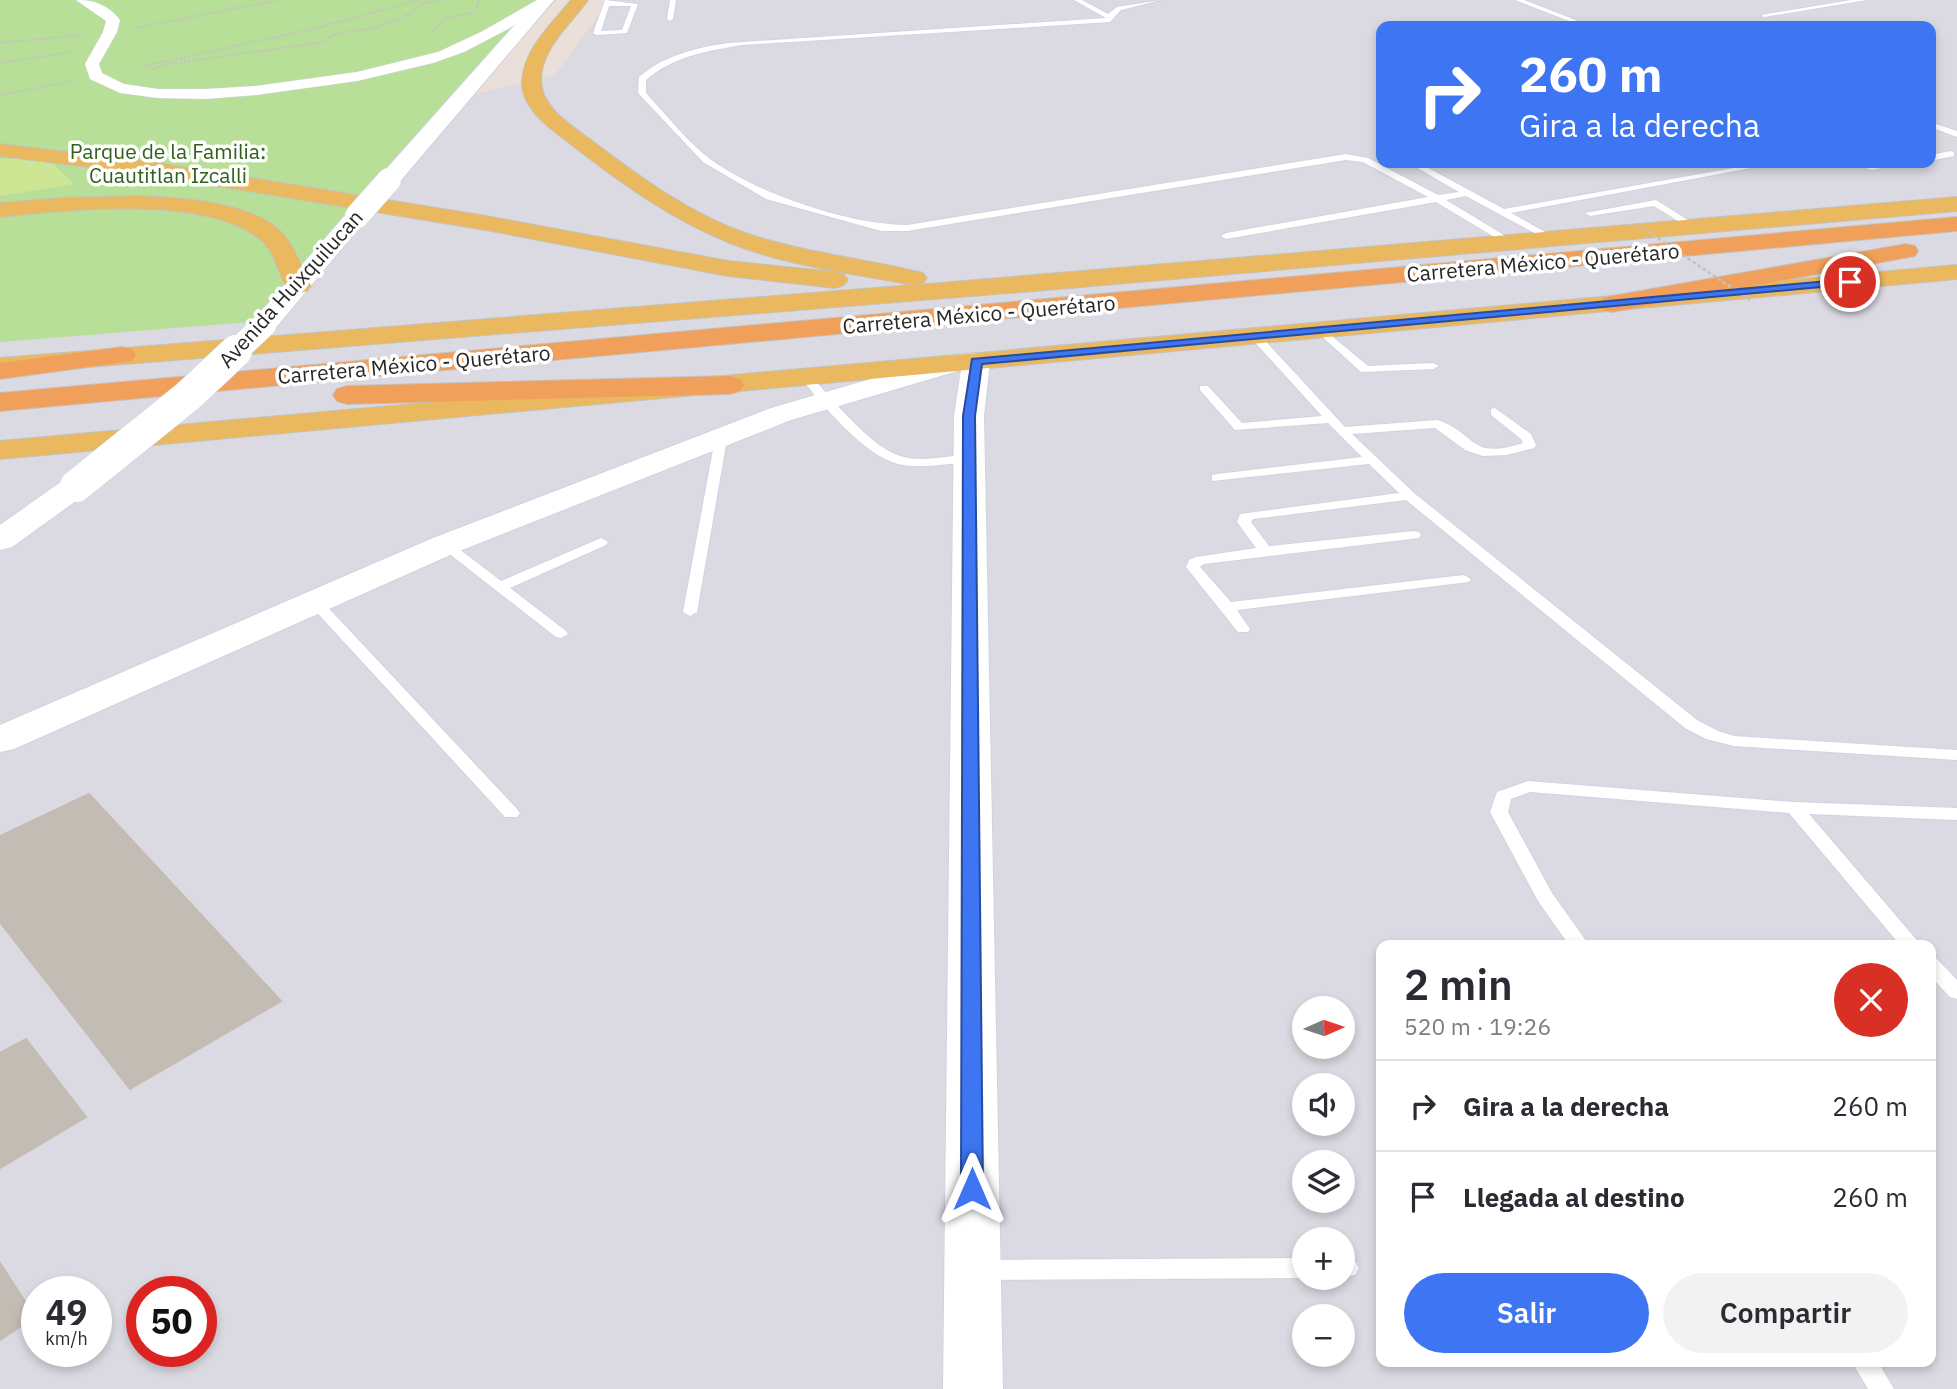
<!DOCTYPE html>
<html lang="es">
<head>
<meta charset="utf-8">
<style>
  body { margin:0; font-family:"IBM Plex Sans",sans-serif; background:#f2f2f3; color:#2b2b33; height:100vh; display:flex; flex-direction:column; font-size:26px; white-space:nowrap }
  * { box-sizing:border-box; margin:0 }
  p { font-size:23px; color:#7c7c81 }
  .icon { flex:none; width:38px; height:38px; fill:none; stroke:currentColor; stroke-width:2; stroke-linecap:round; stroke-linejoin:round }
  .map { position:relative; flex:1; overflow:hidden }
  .sheet { position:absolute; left:1376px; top:940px; width:560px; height:427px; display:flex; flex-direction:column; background:#fff; border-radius:14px; box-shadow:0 4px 10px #0003 }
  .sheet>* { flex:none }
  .hud { position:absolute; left:1376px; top:21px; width:560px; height:147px; border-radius:14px; box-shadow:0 4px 10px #0003; background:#3e75f2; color:#fff; overflow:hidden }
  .needle { width:46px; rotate:87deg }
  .buttons { position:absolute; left:1292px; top:996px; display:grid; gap:14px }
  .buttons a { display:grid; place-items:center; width:63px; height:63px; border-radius:50%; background:#fff; box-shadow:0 4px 10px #0003; font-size:35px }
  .speed { position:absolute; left:21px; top:1276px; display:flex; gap:14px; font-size:35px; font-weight:700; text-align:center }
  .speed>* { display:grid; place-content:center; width:91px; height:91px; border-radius:50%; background:#fff; box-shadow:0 4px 10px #0003; line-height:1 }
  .speed small { font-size:18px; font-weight:400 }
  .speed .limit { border:10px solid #d22; background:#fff; color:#111 }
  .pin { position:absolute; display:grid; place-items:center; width:60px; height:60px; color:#fff; margin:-30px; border:4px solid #fff; border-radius:50%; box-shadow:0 2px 7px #0007 }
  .me { position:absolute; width:77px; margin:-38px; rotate:0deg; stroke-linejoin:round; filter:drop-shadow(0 0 5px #0008) }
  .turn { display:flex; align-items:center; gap:24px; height:147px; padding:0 28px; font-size:32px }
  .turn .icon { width:91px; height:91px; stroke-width:2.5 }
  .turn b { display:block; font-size:49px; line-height:60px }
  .round { display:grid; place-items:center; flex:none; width:74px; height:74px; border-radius:37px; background:#f2f2f3 }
  .summary { display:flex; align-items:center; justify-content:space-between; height:119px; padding:0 28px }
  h1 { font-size:42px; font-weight:600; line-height:52px }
  .action { display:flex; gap:14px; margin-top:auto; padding:14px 28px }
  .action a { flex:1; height:80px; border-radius:42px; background:#3e75f2; color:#fff; font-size:28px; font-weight:600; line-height:80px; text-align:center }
  .action a+a { background:#f2f2f3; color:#2b2b33 }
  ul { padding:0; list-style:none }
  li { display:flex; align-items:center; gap:21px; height:91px; padding:0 28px; border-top:2px solid #e1e1e2 }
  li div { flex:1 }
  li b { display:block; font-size:26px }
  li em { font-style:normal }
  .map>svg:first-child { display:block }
  .industrial { fill:#dbdae2; fill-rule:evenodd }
  .green { fill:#b8df97 }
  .pitch { fill:#cde693 }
  .building { fill:#c2bcb5; stroke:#c4bcb3; stroke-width:2 }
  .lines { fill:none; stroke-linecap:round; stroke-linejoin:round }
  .service-casing { stroke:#cfd4e0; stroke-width:2 }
  .minor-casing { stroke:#cfd4e0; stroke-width:1 }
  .secondary-casing { stroke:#cfd4e0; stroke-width:2 }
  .primary-casing { stroke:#c3c3c3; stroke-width:2 }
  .trunk-casing { stroke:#c3c3c3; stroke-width:2 }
  .path { stroke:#c3c3c3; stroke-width:2; stroke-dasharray:2.5 2; stroke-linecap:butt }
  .service { fill:#fff; fill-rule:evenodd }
  .minor { fill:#fff; fill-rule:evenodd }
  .secondary { fill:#fff; fill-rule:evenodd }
  .primary { fill:#eab85e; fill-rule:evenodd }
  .trunk { fill:#f0a05a; fill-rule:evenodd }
  .secondary-bridge-far1-casing { stroke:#cfd4e0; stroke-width:25; stroke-linecap:butt }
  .secondary-bridge-casing { stroke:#cfd4e0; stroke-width:33; stroke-linecap:butt }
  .path-bridge { stroke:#c3c3c3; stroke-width:2.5; stroke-dasharray:3.5 2.5; stroke-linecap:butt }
  .secondary-bridge-far1 { stroke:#fff; stroke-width:24 }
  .secondary-bridge { stroke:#fff; stroke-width:32 }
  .route { fill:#3e75f2; stroke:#284c9d; stroke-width:2 }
  .labels { text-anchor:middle; stroke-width:7; stroke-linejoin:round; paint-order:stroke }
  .far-park-label { font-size:21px; fill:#32601c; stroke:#fff }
  .far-street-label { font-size:21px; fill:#272727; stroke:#fff }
</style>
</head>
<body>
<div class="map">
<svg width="1957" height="1389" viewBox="0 0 1957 1389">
  <rect width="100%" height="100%" fill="#eae0d9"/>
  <!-- industrial -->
  <path class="industrial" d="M610,0H1957V1389H0V207L555,75ZM1381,26H1930V163H1381ZM1381,945H1930V1362H1381ZM1304,1008H1342V1046H1304ZM1304,1085H1342V1124H1304ZM1304,1162H1342V1200H1304ZM1304,1239H1342V1278H1304ZM37,1292H96V1351H37ZM142,1292H201V1351H142ZM1304,1316H1342V1354H1304Z"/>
  <!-- green -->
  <path class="green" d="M0,0H556L250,322L0,342Z"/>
  <!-- pitch -->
  <path class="pitch" d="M0,159H48L74,184L0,196Z"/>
  <!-- building -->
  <path class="building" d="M89,794L281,1001L130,1089L0,922V836Z
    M26,1039L86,1117L0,1168V1053Z
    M0,1263L35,1317L0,1340Z"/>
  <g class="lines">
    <defs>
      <path id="service" d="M605,0L638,4L627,33L597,35L593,33ZM609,6H631L622,30L601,31Z
        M670,0H676L673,19L670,21L667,19Z
        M1074,0H1082L1108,14L1117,7L1161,0L1121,10L1110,22L742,45C707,51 674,56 646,80V93C666,114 686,141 710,159C756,193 849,225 907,225L1346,154L1368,158L1438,195L1459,192L1409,163H1419L1504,209L1761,163H1778L1511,213L1554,237L1556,239L1551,242L1466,196L1446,200L1512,240V244H1506L1436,202L1226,239L1221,236L1226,233L1428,197L1363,162L1346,160L907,231H881L766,199L703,162L638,93L639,77C665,55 695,48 728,43L1106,18Z
        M1515,0H1524L1591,26H1582Z
        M1851,0H1867L1764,17L1761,15Z
        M1930,122L1957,131V137L1930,127Z
        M1951,151L1954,152V156L1930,161V155Z
        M1848,163H1905L1872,170Z
        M1656,200L1699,227L1691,229L1654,206L1590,216L1585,213Z
        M1321,327L1368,366L1433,363L1439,366L1433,369L1361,372L1317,332L1316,330Z
        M1255,333L1259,334L1345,427L1437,420C1477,432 1467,461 1523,443L1521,439L1491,415V409L1495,408L1531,434L1536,445L1534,448L1507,455L1483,456L1465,450L1435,428L1352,434L1414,493L1697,720L1718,731L1734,736L1957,750V760L1734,746L1706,739L1685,728L1406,500L1253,519L1251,522L1269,546L1414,531L1419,532L1421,535L1419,538L1204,564L1200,567L1231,602L1464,575L1471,579L1469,582L1237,610L1250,629L1248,632H1238L1186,567L1189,560L1196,557L1256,548L1237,522L1240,514L1399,493L1369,464L1212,481V475L1217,474L1362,457L1328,423L1235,430L1200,390V386H1208L1242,423L1322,416L1251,338L1249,336Z
        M807,375L811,376C833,399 872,450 904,457C925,462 948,456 969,454L975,458L969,462C946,464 921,469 898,464C865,456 822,405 801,378Z
        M721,435L727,439L697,612L690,616L683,612L715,439Z
        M601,538L608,542L606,545L510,588L566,631L568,634L561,638L556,637L438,545L445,541L450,542L501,581Z
        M315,598L320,599L517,809L520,813L517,817H505L310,605L308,602L310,599Z
        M1528,781L1794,802L1957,808V820L1809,814L1921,945H1900L1789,813L1530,792L1511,799L1508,812L1552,893L1589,945H1569L1538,901L1490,812L1497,792Z
        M1930,957L1937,959L1957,980V999L1950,997L1930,976Z
        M1304,1258V1278H1306H1304L982,1280L974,1277L970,1270L974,1263L982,1260Z
        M1342,1258L1355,1261L1359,1268L1355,1275L1340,1278H1342Z
        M1852,1362H1878L1894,1389H1868Z"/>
      <path id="minor" d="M76,0C95,0 108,5 120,20L117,32L99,64L102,73L124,84L158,89H205L256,86L357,72L438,52L483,31L537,0H553L508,29L464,52L433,63L357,81L256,95L205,99L158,98L120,93L90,79L85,64L103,32L106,21Z"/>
      <path id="secondary" d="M537,0H554L397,185H381L378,180L381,175Z
        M357,209L365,211L369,216L273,331L264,333L255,331L251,325L255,319L349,211Z
        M976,353L986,355L990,361L984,416L1003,1389H943L954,416L961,370L791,420L457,552L14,749L0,752V725L433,538L771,408L946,357C957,354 965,355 976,353Z
        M76,476L87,479L92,486L87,493L12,547L0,550V525L65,479Z"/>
      <path id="primary" d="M571,0H588C570,25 541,48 541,81C541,107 572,126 591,140C640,177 691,215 751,235C807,253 866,259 923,273L927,278L923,283L917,285L1957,197V211L1035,291L0,374V358L912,285C852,273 787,266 730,243C671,219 622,184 572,145C552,130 520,109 522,80C525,47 552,24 571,0Z
        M0,144L145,161L486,216L728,261L835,272L844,275L848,280L844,285L835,288L728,276L486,230L145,174L0,156Z
        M139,196C180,198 253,201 283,234C296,249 302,269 311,286L307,291L298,294L289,291C278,276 276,252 261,240C205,194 69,210 0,217V203L62,198Z
        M1957,265V279L0,459V441Z"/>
      <path id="trunk" d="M1957,217V231L0,411V393Z
        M1906,244L1915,246L1918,251L1915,256L1612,312L1603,310L1599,304L1603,298L1612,296Z
        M122,347L132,349L136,355L132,361L0,379V363Z
        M730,376L740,379L744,385L740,391L730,394L347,404L337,401L333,395L337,389L347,386Z"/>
    </defs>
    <!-- service casing -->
    <use href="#service" class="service-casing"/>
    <!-- minor casing -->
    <use href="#minor" class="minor-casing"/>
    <!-- secondary casing -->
    <use href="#secondary" class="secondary-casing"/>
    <!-- primary casing -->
    <use href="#primary" class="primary-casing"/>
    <!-- trunk casing -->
    <use href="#trunk" class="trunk-casing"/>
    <!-- path -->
    <path class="path" d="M136,28L278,0
      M432,33L445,19L475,12L479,0
      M0,43L83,35
      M0,63L72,52
      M140,67L317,28L418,0
      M153,69L170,64L323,42L335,34L379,27L413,12L421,4L443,0
      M0,95L73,81"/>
    <!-- service -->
    <use href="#service" class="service"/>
    <!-- minor -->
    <use href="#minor" class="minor"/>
    <!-- secondary -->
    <use href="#secondary" class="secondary"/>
    <!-- primary -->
    <use href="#primary" class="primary"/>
    <!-- trunk -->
    <use href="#trunk" class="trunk"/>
    <defs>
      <path id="secondary-bridge-far1" d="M357,216L389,180
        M234,353L264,325"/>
      <path id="secondary-bridge" d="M76,486L188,396L236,351"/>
    </defs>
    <!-- secondary-bridge-far1 casing -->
    <use href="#secondary-bridge-far1" class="secondary-bridge-far1-casing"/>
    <!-- secondary-bridge casing -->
    <use href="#secondary-bridge" class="secondary-bridge-casing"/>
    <!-- path-bridge -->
    <path class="path-bridge" d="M1638,225L1750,300"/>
    <!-- secondary-bridge-far1 -->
    <use href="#secondary-bridge-far1" class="secondary-bridge-far1"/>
    <!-- secondary-bridge -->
    <use href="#secondary-bridge" class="secondary-bridge"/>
  </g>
  <!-- route -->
  <path class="route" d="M1850,279L1853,280V284L982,364L975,416L983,1189L980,1196L972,1199L964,1196L961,1189L963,416L972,359Z"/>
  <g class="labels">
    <!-- far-park labels -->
    <g class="far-park-label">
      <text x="168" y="159">Parque de la Familia:<tspan x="168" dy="24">Cuautitlan Izcalli</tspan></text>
    </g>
    <!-- far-street labels -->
    <g class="far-street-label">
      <text transform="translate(1543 263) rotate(-5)" y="7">Carretera México - Querétaro</text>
      <text transform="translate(291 289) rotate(-48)" y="7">Avenida Huixquilucan</text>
      <text transform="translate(979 315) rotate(-5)" y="7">Carretera México - Querétaro</text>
      <text transform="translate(414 365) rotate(-5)" y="7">Carretera México - Querétaro</text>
    </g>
  </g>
</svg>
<div class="buttons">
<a><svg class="needle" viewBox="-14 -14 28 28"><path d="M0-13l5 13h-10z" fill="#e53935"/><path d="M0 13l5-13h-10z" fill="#7c7c81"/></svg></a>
<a><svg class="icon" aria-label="sound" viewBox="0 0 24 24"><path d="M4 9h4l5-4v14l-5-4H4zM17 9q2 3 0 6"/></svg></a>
<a><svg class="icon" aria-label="layers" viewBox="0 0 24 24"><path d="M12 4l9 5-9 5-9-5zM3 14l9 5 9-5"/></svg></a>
<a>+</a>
<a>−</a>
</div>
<div class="speed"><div>49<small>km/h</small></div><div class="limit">50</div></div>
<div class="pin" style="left:1850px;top:282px;background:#d93025"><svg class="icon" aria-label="arrive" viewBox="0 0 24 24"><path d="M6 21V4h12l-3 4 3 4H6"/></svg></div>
<svg class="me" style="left:972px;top:1189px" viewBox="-20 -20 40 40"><path d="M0-17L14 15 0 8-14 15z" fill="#3e75f2" stroke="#fff" stroke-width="4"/></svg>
<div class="hud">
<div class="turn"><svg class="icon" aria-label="right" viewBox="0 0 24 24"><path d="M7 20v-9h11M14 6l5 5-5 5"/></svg><div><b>260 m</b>Gira a la derecha</div></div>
</div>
<section class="sheet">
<div class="summary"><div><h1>2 min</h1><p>520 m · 19:26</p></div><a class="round" style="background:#d93025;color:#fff"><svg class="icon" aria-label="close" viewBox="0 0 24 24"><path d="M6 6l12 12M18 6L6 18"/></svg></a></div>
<ul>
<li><svg class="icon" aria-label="right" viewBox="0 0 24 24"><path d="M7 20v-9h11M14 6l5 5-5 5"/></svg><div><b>Gira a la derecha</b></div><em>260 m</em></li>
<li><svg class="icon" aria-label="arrive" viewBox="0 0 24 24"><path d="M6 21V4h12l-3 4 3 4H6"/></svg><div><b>Llegada al destino</b></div><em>260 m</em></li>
</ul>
<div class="action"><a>Salir</a><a>Compartir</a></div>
</section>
</div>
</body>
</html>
